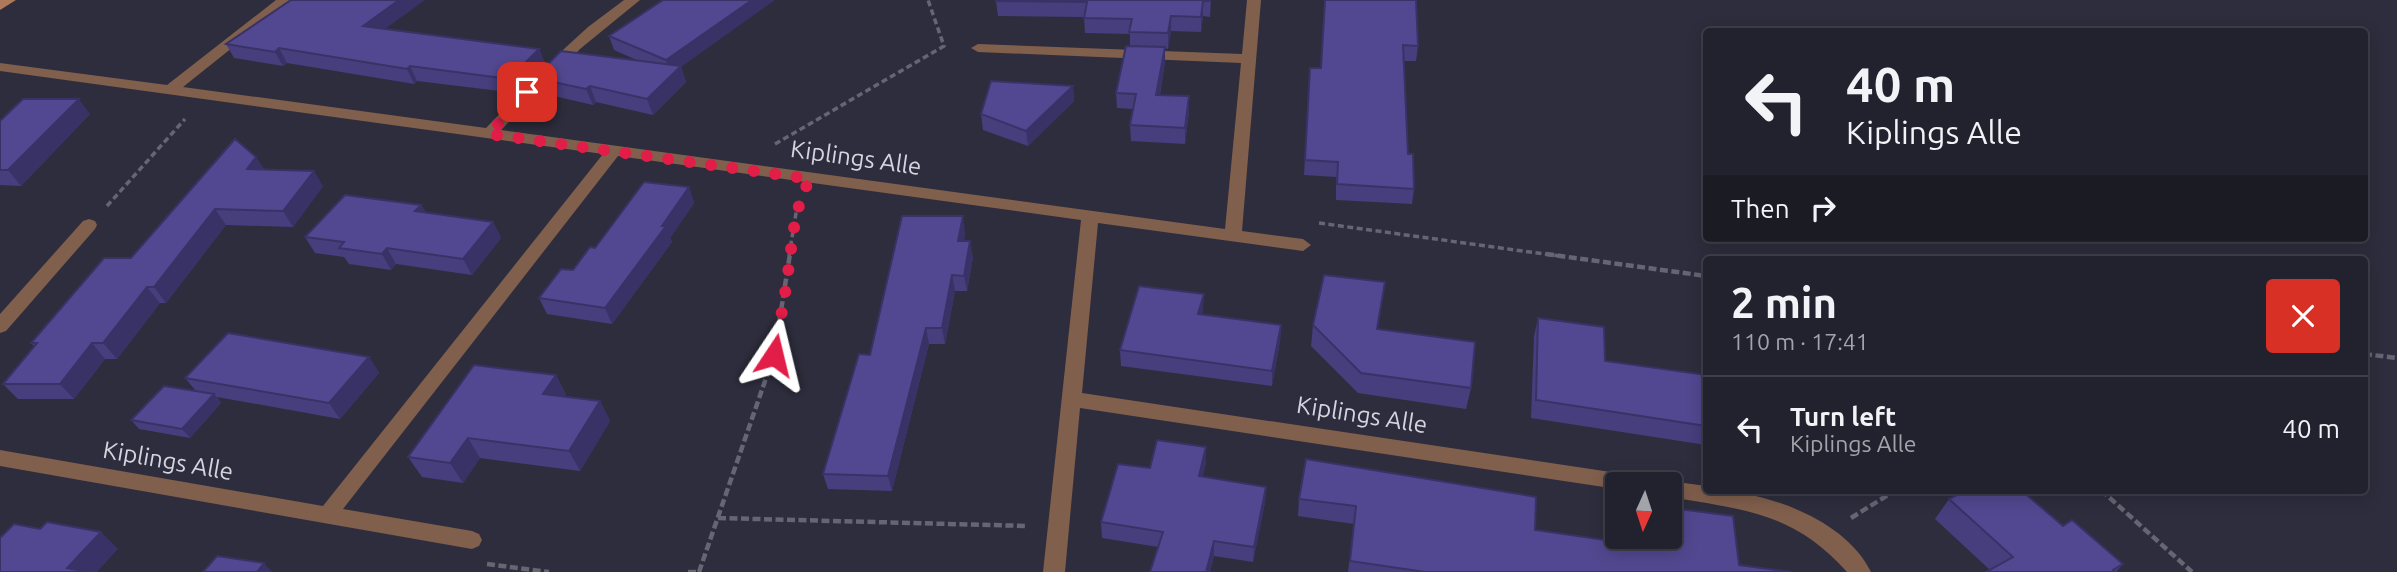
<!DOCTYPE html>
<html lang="en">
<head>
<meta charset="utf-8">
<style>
  body { margin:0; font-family:Ubuntu,sans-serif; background:#2e2f3a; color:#f1f3f6; height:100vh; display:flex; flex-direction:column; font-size:26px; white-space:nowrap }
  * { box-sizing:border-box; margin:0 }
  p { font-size:23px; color:#a2a4aa }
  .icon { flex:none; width:38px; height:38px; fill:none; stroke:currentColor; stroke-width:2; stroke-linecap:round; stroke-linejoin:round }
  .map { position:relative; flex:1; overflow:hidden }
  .drawer { position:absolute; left:1703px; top:256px; width:665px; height:238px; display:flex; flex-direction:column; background:#22222e; border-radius:7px; box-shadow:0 4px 18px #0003,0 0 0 2px #3f3f4a }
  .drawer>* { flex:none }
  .guide { position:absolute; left:1703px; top:28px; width:665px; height:214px; border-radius:7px; box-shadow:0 4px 18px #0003,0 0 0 2px #3f3f4a; background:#22222e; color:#f1f3f6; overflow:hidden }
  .needle { width:46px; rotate:183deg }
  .fabs { position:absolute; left:1605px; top:472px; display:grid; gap:14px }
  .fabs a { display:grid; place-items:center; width:77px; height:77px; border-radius:7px; background:#22222e; box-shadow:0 4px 18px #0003,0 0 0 2px #3f3f4a; font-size:35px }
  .pin { position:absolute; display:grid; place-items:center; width:60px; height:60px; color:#fff; margin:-30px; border-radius:14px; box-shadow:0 4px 10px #0006 }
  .me { position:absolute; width:77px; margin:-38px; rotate:10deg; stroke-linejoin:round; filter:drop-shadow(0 0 5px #0008) }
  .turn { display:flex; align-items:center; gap:24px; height:147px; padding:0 28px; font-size:32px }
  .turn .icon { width:91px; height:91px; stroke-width:2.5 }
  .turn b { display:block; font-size:49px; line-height:60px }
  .then { display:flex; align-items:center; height:66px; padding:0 28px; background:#0003; gap:14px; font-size:26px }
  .round { display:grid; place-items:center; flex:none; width:74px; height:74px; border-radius:7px; background:#2e2f3a }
  .headline { display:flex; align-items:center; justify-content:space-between; height:119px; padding:0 28px }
  h1 { font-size:42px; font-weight:600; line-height:52px }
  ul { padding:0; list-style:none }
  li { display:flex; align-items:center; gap:21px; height:105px; padding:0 28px; border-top:2px solid #3f3f4a }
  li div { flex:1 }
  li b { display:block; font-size:26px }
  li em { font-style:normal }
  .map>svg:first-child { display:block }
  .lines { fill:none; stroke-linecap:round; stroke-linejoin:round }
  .path-far1 { stroke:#666574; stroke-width:3.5; stroke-dasharray:6 3.5; stroke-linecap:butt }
  .path { stroke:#666574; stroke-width:4.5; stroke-dasharray:8 3.5; stroke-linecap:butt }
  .street { fill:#805f4c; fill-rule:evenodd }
  .secondary { fill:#ad795a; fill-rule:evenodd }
  .wall { fill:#473e7d }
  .shaded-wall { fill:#393266 }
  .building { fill:#524891; stroke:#393266; stroke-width:2 }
  .route { stroke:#e11d48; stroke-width:12; stroke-dasharray:0 21.6 }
  .labels { text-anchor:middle; stroke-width:5; stroke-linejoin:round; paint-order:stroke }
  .street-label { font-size:24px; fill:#d5d5e0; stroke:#2e2d3d }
</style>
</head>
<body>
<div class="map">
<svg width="2397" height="572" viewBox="0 0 2397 572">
  <rect width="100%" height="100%" fill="#2e2d3d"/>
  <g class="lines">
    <!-- path-far1 -->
    <path class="path-far1" d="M775,144L944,46L928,0
      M107,206L185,119
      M1319,223L1559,256
      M789,256L798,201"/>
    <!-- path -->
    <path class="path" d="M1546,254L1706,276
      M2364,354L2397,358
      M2101,490L2192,572
      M718,518L1028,526
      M1851,518L1896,490
      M487,564L549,572
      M688,572H699
      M699,572L774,355L790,254"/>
    <!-- street -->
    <path class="street" d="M276,0H292L183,87L486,128L552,60L588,27L624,0H640L580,49L501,130L1225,229L1241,63L978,52L971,48L978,44L1242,54L1247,0H1261L1242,231L1303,239L1311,245L1303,251L1098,223L1082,393L1644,477L1651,479L1654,485H1617V489L1080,408L1065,572H1043L1081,220L618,156L343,509L472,531L479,534L482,540L479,546L472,549L0,466V450L323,506L603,154L0,71V63L167,85Z
      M89,219L95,221L97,225L95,229L6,331L0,333V314L83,221Z
      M1670,481L1706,486V490C1762,490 1845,518 1871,572H1847C1793,512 1745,510 1670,497V485H1662Z"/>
    <!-- secondary -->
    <path class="secondary" d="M0,0H16L0,10Z"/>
  </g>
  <!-- wall -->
  <path class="wall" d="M1211,0L1210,17L1203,16L1201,32L1171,31L1168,49L1165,48V62L1160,95L1189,112L1185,144L1131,141L1130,125L1133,109L1117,108L1116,93L1130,46V34L1085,33L1084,17L998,16L996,1Z
    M1325,0L1418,46L1416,61H1404L1408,154L1414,189L1412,204L1336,200V177L1304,175L1310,68H1321Z
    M386,29L539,49L545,63L516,93L417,81L414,84L287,63L283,66L234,58L226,44Z
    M609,36L681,67L686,82L653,115L596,102L593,105L541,93L534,78L639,61L614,50Z
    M1073,86L1074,101L1028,146L983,130L981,114Z
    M90,114L21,186L0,185V121Z
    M265,170L323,186L293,227L226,225L166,303H160L117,359H105L74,399H18L3,384L34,346L31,343L131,258Z
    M689,187L694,203L670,238L672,242L612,324L547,314L539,298L573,270L595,248Z
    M421,205L426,213L493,222L501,238L472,275L396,264L391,270L349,264L344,257L315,253L305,237Z
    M965,232L964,241L973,257L967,291H955L945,344H929L892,491L828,489L823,474L870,355Z
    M1203,309L1202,315L1281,325L1280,341L1272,386L1121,366L1120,350Z
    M1538,318L1605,361L1706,375V445L1531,418L1534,336Z
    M1313,325L1377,329L1471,388L1466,409L1358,393L1311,346Z
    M369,357L379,373L340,419L217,397L221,403L190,438L139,429L131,420L196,391L185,378Z
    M556,375L566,395L565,396L600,401L610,421L580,471L480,458L463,483L422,477L408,457Z
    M1206,447V463L1202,477L1266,487L1265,502L1253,562L1214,556L1210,572H1150L1158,547L1102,538L1101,522L1150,468Z
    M1299,499L1535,530L1666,549L1665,537H1670V511L1671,508L1739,565L1791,572H1348L1354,524L1298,516Z
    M1949,499L2063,526L2123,564L2116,572H1986L1990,570L1935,519Z"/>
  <!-- shaded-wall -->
  <path class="shaded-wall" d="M399,0H425L370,40L363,26Z
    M752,0H775L681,67L686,82L653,115L647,99L671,74L666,60Z
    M1203,1V16L1201,32V17Z
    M1171,16V31L1168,49V33Z
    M1165,47V62L1157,110L1156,95Z
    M279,48L287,63L283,66L275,52Z
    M539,49L545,63L516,93L509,79Z
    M410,66L417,81L414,84L407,69Z
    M590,86L596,102L593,105L586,89Z
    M1073,86L1074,101L1028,146L1026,131Z
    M1189,96V112L1185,144V128Z
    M79,99L90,114L21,186L8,170Z
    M256,157L267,173L247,169Z
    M314,171L323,186L293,227L283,211Z
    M689,187L694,203L670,238L672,242L612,324L605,308Z
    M421,205L430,220L415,211Z
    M215,209L226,225L166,303L154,287Z
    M963,216L965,232L961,257L958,241Z
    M493,222L501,238L472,275L463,259Z
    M970,241L973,257L967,291L964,276Z
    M387,248L396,264L391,270L382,254Z
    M952,275L955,291L945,344L942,328Z
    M147,287L160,303L117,359L103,343Z
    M1204,294L1203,309L1198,330V314Z
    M1281,325L1280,341L1272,386V371Z
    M926,328L929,344L892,491L888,476Z
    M92,343L105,359L74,399L60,384Z
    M369,357L379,373L340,419L329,403Z
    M556,375L566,395L554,414L543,394Z
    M214,394L221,403L190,438L182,429Z
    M600,401L610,421L580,471L569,451Z
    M468,438L480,458L463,483L450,463Z
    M1206,447V463L1199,492V476Z
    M1266,487L1265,502L1253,562L1254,547Z
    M101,532L118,549L97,572H71L67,568Z
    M1214,541V556L1210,572H1206Z
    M264,563L272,572H257Z"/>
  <!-- building -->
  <path class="building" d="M291,0H399L363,26L539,49L509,79L410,66L407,69L279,48L275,52L226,44Z
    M663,0H752L666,60L609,36Z
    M996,0H1210V1H1203L1201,17L1171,16L1168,33L1129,32L1132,19L1084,18L1087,2L996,1Z
    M1325,0H1416L1418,46L1403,45L1408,154H1413L1414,189L1337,184L1338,162L1305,160L1310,68H1321Z
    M1126,46L1165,47L1156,95L1189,96L1185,128L1130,125L1136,94L1116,93Z
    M561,51L681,66L647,99L590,86L586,89L534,78Z
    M991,81L1073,86L1026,131L981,114Z
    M23,99H79L8,170H0V121Z
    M235,139L256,157L247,169L314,171L283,211L215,209L154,287H147L103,343H92L60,384H3L37,343H31L104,258H131Z
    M644,182L689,187L662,226H666L605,308L539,298L561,269L573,270L590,247L595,248Z
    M345,195L421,205L415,211L493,222L463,259L387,248L382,254L339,248L344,242L305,237Z
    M902,216H963L958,241H970L964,276L952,275L942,328H926L888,476L823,474L859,354L870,355Z
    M1324,275L1385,282L1377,329L1475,342L1471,388L1361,373L1313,325Z
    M1139,286L1204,294L1198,314L1281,325L1272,371L1120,350Z
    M1538,318L1604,327L1605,361L1706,375V426L1536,400Z
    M228,333L369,357L329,403L185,378Z
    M474,365L556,375L543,394L600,401L569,451L468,438L450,463L408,457Z
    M164,386L214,394L182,429L131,420Z
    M1157,440L1206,447L1199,476L1266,487L1254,547L1214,541L1206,572H1150L1163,532L1101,522L1118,464L1150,468Z
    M1306,459L1536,497L1535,530L1675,550L1671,508L1733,516L1739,565L1791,572H1425L1350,561L1356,506L1299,499Z
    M1966,490H2021L2063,526L2072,520L2123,564L2113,570L2115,572H1986L2013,557L1949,499Z
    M47,522L101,532L67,568L88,572H0V538L14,524L40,529Z
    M217,556L264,563L257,572H203Z"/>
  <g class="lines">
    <!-- route -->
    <path class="route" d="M527,92L489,134L810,179C792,212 793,243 787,279C784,305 778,330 774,355"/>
  </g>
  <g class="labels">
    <!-- street labels -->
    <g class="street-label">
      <text transform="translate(856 158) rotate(8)" y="8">Kiplings Alle</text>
      <text transform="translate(1362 415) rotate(9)" y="8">Kiplings Alle</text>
      <text transform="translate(168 461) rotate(10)" y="8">Kiplings Alle</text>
    </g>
  </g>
</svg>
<div class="fabs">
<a><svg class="needle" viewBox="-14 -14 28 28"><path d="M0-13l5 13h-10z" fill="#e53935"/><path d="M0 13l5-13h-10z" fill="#a2a4aa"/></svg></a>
</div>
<div class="pin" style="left:527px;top:92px;background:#d93025"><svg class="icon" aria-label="arrive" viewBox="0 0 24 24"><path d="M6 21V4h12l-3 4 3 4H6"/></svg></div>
<svg class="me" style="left:774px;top:355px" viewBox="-20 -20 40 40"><path d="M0-17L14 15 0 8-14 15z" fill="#e11d48" stroke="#fff" stroke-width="4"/></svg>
<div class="guide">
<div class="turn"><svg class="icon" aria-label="left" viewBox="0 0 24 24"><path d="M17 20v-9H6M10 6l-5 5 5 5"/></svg><div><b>40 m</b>Kiplings Alle</div></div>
<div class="then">Then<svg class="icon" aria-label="right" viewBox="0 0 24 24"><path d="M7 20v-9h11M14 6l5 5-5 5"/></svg></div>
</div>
<section class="drawer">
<div class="headline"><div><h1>2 min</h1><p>110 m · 17:41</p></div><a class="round" style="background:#d93025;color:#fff"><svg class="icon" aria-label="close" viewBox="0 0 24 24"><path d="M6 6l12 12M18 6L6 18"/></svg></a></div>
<ul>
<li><svg class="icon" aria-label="left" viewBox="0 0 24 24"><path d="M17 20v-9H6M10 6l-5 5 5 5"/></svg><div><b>Turn left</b><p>Kiplings Alle</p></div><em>40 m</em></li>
</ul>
</section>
</div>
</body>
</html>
